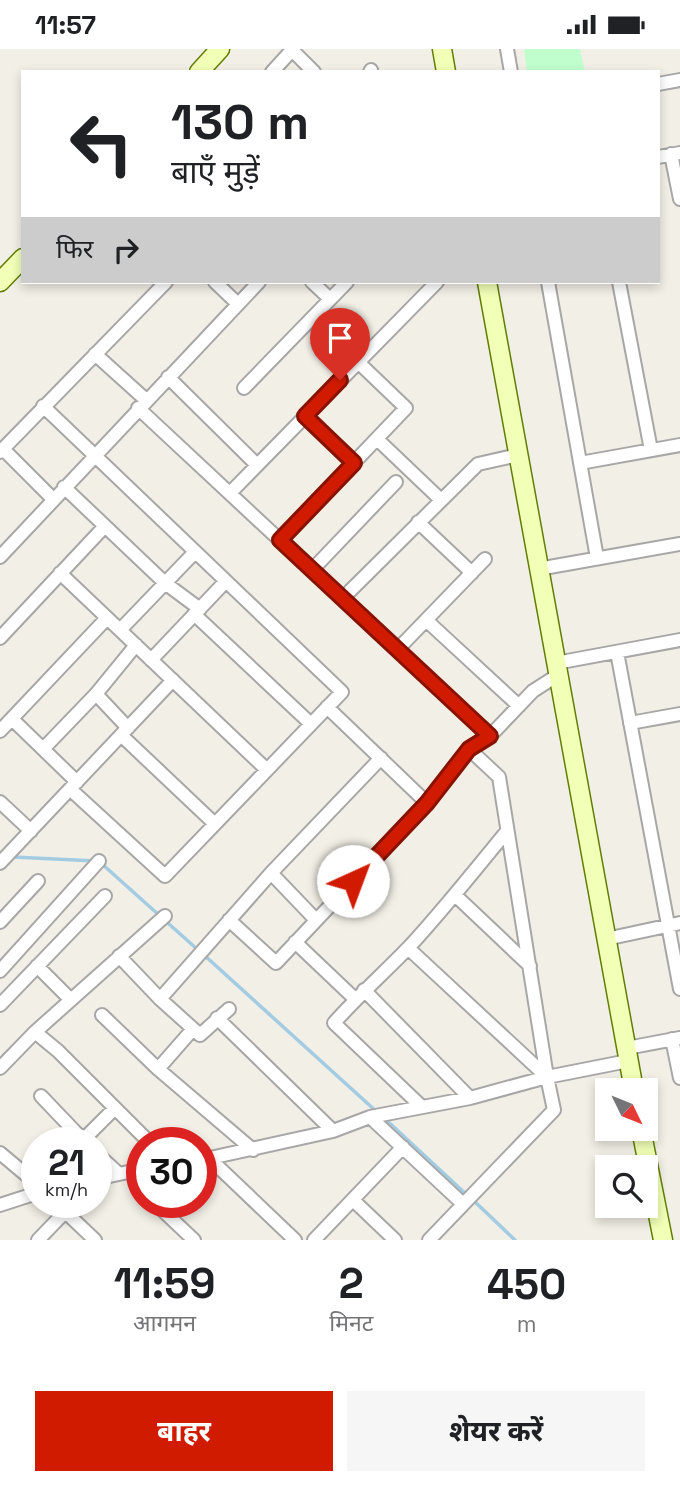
<!DOCTYPE html>
<html lang="hi">
<head>
<meta charset="utf-8">
<style>
  body { margin:0; font-family:"Space Grotesk","Noto Sans Devanagari",sans-serif; background:#f6f6f6; color:#202124; height:100vh; display:flex; flex-direction:column; font-size:26px; white-space:nowrap }
  * { box-sizing:border-box; margin:0 }
  p { font-size:23px; color:#757577 }
  .icon { flex:none; width:38px; height:38px; fill:none; stroke:currentColor; stroke-width:2; stroke-linecap:round; stroke-linejoin:round }
  .map { position:relative; height:1191px; overflow:hidden }
  .panel { display:flex; flex-direction:column; background:#fff; flex:1 }
  .panel>* { flex:none }
  .banner { position:absolute; left:21px; top:21px; width:639px; height:214px; border-radius:0px; box-shadow:0 4px 10px #0003; background:#fff; color:#202124; overflow:hidden }
  .needle { width:46px; rotate:133deg }
  .buttons { position:absolute; left:595px; top:1029px; display:grid; gap:14px }
  .buttons a { display:grid; place-items:center; width:63px; height:63px; border-radius:0px; background:#fff; box-shadow:0 4px 10px #0003; font-size:35px }
  .speed { position:absolute; left:21px; top:1078px; display:flex; gap:14px; font-size:35px; font-weight:700; text-align:center }
  .speed>* { display:grid; place-content:center; width:91px; height:91px; border-radius:50%; background:#fff; box-shadow:0 4px 10px #0003; line-height:1 }
  .speed small { font-size:18px; font-weight:400 }
  .speed .limit { border:10px solid #d22; background:#fff; color:#111 }
  .pin { position:absolute; display:grid; place-items:center; width:60px; height:60px; color:#fff; margin:-72px -30px; border-radius:50% 50% 50% 0; rotate:-45deg; box-shadow:0 0 7px #0007 }
  .pin .icon { rotate:45deg }
  .me { position:absolute; width:77px; margin:-38px; rotate:43deg; stroke-linejoin:round; filter:drop-shadow(0 0 5px #0008) }
  .turn { display:flex; align-items:center; gap:24px; height:147px; padding:0 35px; font-size:32px }
  .turn .icon { width:91px; height:91px; stroke-width:2.5 }
  .turn b { display:block; font-size:49px; line-height:60px }
  .then { display:flex; align-items:center; height:66px; padding:0 35px; background:#0003; gap:14px; font-size:26px }
  .eta { display:flex; justify-content:space-evenly; align-items:center; height:119px; text-align:center }
  .eta b { font-size:42px; font-weight:700; line-height:49px }
  .button { display:flex; gap:14px; margin-top:auto; padding:14px 35px }
  .button a { flex:1; height:80px; border-radius:0px; background:#d11b00; color:#fff; font-size:28px; font-weight:700; line-height:80px; text-align:center }
  .button a+a { background:#f6f6f6; color:#202124 }
  .status { display:flex; justify-content:space-between; align-items:center; height:49px; padding:0 35px; background:#fff; direction:ltr }
  .status svg { height:19px; fill:currentColor }
  .map>svg:first-child { display:block }
  .park { fill:#c1fece }
  .lines { fill:none; stroke-linecap:round; stroke-linejoin:round }
  .stream { stroke:#a3cce3; stroke-width:3.5 }
  .street-casing { stroke:#a7a7a7; stroke-width:16 }
  .secondary-casing { stroke:#607f00; stroke-width:21 }
  .street { stroke:#fff; stroke-width:12 }
  .secondary { stroke:#f2ffb7; stroke-width:18 }
  .route-casing { stroke:#881200; stroke-width:18 }
  .route { stroke:#d11b00; stroke-width:12 }
</style>
</head>
<body>
<div class="status"><b>11:57</b><svg viewBox="0 0 49 12"><path d="M0 12V9h3v3zM5 12V6h3v6zM10 12V3h3v9zM15 12V0h3v12zM26 1h20v11H26zM47 4h2v5h-2z"/></svg></div>
<div class="map">
<svg width="680" height="1191" viewBox="0 0 680 1191">
  <rect width="100%" height="100%" fill="#f2efe6"/>
  <!-- park -->
  <path class="park" d="M524,0H580L585,23H527Z"/>
  <g class="lines">
    <!-- stream -->
    <path class="stream" d="M13,808L96,812
      M102,815L198,901
      M204,906L377,1063
      M383,1068L467,1146
      M473,1151L515,1191"/>
    <defs>
      <path id="street" d="M291,0L314,23
        M507,0L511,23
        M272,23L292,1
        M370,23L371,21
        M658,35L680,31
        M671,105L680,150
        M658,108L680,104
        M215,233L238,255
        M312,233L330,250
        M548,233L597,509
        M619,233L651,401
        M95,305L146,351
        M168,328L257,416
        M244,339L347,233
        M43,357L342,643L165,827L70,740
        M138,359L490,687
        M305,367L354,414
        M377,390L441,451
        M3,400L53,450
        M0,403L166,233
        M580,414L680,396
        M64,438L165,534L200,560
        M230,444L437,233
        M418,473L472,524
        M280,491L406,359L358,313
        M0,508L259,233
        M538,520L680,495
        M312,521L396,433
        M60,524L267,721
        M350,542L478,415L518,406
        M194,565L311,675
        M426,571L519,657
        M120,581L195,503
        M0,589L105,477
        M397,601L485,510
        M617,603L680,940
        M151,611L226,532
        M556,614L680,591
        M96,645L128,679
        M327,658L427,754
        M12,670L77,733
        M630,674L680,665
        M0,682L107,569
        M121,686L215,775
        M44,699L96,645L136,596
        M0,753L31,782
        M0,814L173,631
        M455,846L530,917
        M229,871L276,914L427,754L469,700L490,687L533,642L558,626
        M316,871L271,824L381,709
        M0,873L38,832
        M606,890L680,874
        M295,893L355,950
        M408,899L547,1028
        M119,907L160,950L200,986L229,960
        M37,917L71,951
        M0,922L99,812
        M364,941L470,1049
        M160,950L271,824
        M0,956L105,847
        M102,966L158,1020L253,1101
        M217,969L333,1082
        M35,983L58,1002L150,1094
        M672,990L680,1029
        M627,999L680,989
        M0,1019L35,983L165,867
        M158,1020L193,980
        M41,1047L83,1091L115,1059
        M422,1058L334,974C358,947 385,923 410,897C444,860 475,821 507,782
        M370,1068L463,1155
        M0,1104L37,1135
        M96,1104L119,1125
        M210,1110L295,1191
        M201,1111L333,1082L370,1068L470,1049L547,1028L628,1012
        M96,1130L142,1120
        M353,1151L395,1191
        M55,1153L95,1191
        M0,1156L37,1144
        M158,1157L194,1191
        M38,1191L64,1164
        M314,1191L403,1098
        M429,1191L554,1061L547,1028L499,728L469,700"/>
      <path id="secondary" d="M442,0L446,23
        M199,23L220,0
        M0,233L23,209
        M487,233L634,1041
        M641,1080L663,1191"/>
    </defs>
    <!-- street casing -->
    <use href="#street" class="street-casing"/>
    <!-- secondary casing -->
    <use href="#secondary" class="secondary-casing"/>
    <!-- street -->
    <use href="#street" class="street"/>
    <!-- secondary -->
    <use href="#secondary" class="secondary"/>
  </g>
  <g class="lines">
    <defs>
      <path id="route" d="M340,331L305,367L354,414L280,491L490,687L469,700L427,754L353,832"/>
    </defs>
    <!-- route casing -->
    <use href="#route" class="route-casing"/>
    <!-- route -->
    <use href="#route" class="route"/>
  </g>
</svg>
<div class="buttons">
<a><svg class="needle" viewBox="-14 -14 28 28"><path d="M0-13l5 13h-10z" fill="#e53935"/><path d="M0 13l5-13h-10z" fill="#757577"/></svg></a>
<a><svg class="icon" aria-label="search" viewBox="0 0 24 24"><circle cx="10" cy="10" r="6"/><path d="M15 15l6 6"/></svg></a>
</div>
<div class="speed"><div>21<small>km/h</small></div><div class="limit">30</div></div>
<div class="pin" style="left:340px;top:331px;background:#d93025"><svg class="icon" aria-label="arrive" viewBox="0 0 24 24"><path d="M6 21V4h12l-3 4 3 4H6"/></svg></div>
<svg class="me" style="left:353px;top:832px" viewBox="-20 -20 40 40"><circle r="19" fill="#fff"/><path d="M0-13L10 11 0 6-10 11z" fill="#d11b00"/></svg>
<div class="banner">
<div class="turn"><svg class="icon" aria-label="left" viewBox="0 0 24 24"><path d="M17 20v-9H6M10 6l-5 5 5 5"/></svg><div><b>130 m</b>बाएँ मुड़ें</div></div>
<div class="then">फिर<svg class="icon" aria-label="right" viewBox="0 0 24 24"><path d="M7 20v-9h11M14 6l5 5-5 5"/></svg></div>
</div>
</div>
<section class="panel">
<div class="eta">
<div><b>11:59</b><p>आगमन</p></div>
<div><b>2</b><p>मिनट</p></div>
<div><b>450</b><p>m</p></div>
</div>
<div class="button"><a>बाहर</a><a>शेयर करें</a></div>
</section>
</body>
</html>
